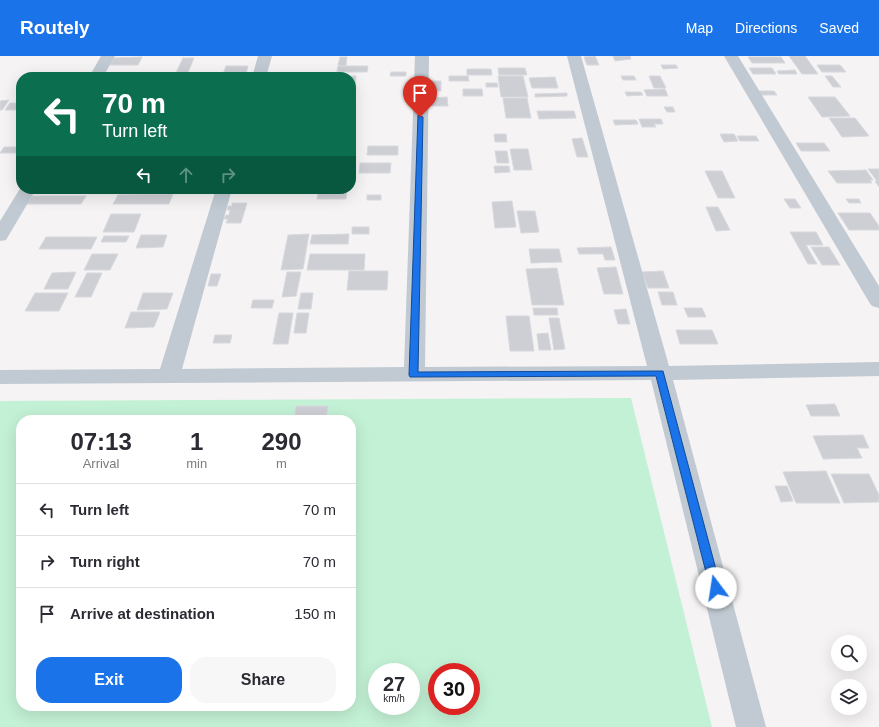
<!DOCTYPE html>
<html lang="en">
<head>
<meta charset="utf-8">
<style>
  body { margin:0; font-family:Helvetica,sans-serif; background:#f7f7f7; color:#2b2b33; height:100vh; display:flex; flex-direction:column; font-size:15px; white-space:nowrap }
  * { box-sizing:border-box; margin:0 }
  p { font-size:13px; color:#7c7c81 }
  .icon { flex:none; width:22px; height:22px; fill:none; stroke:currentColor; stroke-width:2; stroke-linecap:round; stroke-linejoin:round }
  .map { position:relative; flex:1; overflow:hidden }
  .side { position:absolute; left:16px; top:359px; width:340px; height:296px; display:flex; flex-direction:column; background:#fff; border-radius:16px; box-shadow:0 4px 16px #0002 }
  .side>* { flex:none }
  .hud { position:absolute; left:16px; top:16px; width:340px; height:122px; border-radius:16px; box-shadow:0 4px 16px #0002; background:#0b6e4f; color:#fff; overflow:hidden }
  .controls { position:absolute; left:831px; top:579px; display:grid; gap:8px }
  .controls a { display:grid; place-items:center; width:36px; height:36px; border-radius:50%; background:#fff; box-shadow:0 4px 16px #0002; font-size:20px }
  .speed { position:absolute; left:368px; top:607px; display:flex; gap:8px; font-size:20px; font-weight:700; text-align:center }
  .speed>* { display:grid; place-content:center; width:52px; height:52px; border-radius:50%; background:#fff; box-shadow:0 4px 16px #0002; line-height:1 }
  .speed small { font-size:10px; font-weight:400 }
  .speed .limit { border:6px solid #d22; background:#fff; color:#111 }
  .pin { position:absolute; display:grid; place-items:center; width:34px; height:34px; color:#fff; margin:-41px -17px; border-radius:50% 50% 50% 0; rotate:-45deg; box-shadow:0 0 4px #0007 }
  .pin .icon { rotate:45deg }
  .me { position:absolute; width:44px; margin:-22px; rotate:346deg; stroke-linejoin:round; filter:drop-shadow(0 0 3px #0008) }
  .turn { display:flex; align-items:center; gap:14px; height:84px; padding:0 20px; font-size:18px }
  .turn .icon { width:52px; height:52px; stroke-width:2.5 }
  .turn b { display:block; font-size:28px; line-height:34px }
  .lanes { display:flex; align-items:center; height:38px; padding:0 20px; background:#0003; justify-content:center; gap:20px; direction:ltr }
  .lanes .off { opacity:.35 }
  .eta { display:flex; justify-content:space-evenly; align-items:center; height:68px; text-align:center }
  .eta b { font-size:24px; font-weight:700; line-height:28px }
  .cta { display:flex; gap:8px; margin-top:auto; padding:8px 20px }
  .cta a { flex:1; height:46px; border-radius:16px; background:#1a73e8; color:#fff; font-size:16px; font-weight:700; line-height:46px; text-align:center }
  .cta a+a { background:#f7f7f7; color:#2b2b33 }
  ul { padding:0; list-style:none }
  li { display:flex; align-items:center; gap:12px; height:52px; padding:0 20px; border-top:1px solid #e1e1e2 }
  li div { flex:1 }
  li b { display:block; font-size:15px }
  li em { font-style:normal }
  header { display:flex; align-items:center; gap:24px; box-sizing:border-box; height:56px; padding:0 20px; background:#1a73e8; color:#fff }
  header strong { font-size:19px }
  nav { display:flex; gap:22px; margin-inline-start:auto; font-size:14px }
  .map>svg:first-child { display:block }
  .green { fill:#c3f1d5; fill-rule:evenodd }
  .building { fill:#cdcfd5; stroke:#d7d9de }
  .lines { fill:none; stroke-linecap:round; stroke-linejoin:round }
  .minor { fill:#c1cad2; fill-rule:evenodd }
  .route { fill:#1a73e8; stroke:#114b97 }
</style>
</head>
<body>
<header>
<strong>Routely</strong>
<nav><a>Map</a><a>Directions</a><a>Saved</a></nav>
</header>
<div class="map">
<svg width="879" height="671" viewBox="0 0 879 671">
  <rect width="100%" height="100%" fill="#f5f3f3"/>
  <!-- green -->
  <path class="green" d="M631,342L712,671H0V345ZM21,364H351V650H21ZM377,616H411V650H377ZM437,616H471V650H437Z"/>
  <!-- building -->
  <path class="building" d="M595,0L599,9H587L584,1Z
    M613,0H630L631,3L615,5Z
    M789,0H805L818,18H802Z
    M142,1L138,9H110L114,2Z
    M340,1H347L346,10H338Z
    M748,1H781L785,7H752Z
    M183,2H194L186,21H174Z
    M661,9H676L678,12L663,13Z
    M817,9H840L846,16H822Z
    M226,10H248L245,21H222Z
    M338,10H368L367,16H337Z
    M498,12H525L527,19H499Z
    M749,12H772L776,18H753Z
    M467,13H491L492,19H467Z
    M795,14L797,18H779L777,15Z
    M391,16H406V20H390Z
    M336,20H356L355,35H351V21Z
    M449,20H468L469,25H449Z
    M498,20H523L528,41H501Z
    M621,20H634L636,24H623Z
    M649,20H660L666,32H654Z
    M825,20H832L841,31H833Z
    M555,21L558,32H532L529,22Z
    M429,25H441V35H429Z
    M486,27H497L498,31H486Z
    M463,33H482L483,40H463Z
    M665,33L668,40H647L644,34Z
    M759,35H774L777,39H762Z
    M625,36H641L643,39L627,40Z
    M567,37V40L535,41V38Z
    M447,41L448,50H431V42Z
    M808,41H835L850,60L822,61Z
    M503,42H527L531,62H506Z
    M9,44L2,54H0V45Z
    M10,47H21V54H5Z
    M664,51H673L675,56H667Z
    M537,55H574L576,62L539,63Z
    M829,62H855L869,80L842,81Z
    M639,63H661L663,68H654L656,71H642Z
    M613,64H636L638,68L615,69Z
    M494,78H506L507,86H495Z
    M720,78H734L738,85L724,86Z
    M737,80H756L759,85H740Z
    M582,82L588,101H577L572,83Z
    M796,87H824L830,95H801Z
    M368,90H398V99H367Z
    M4,91H21V97H0Z
    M510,93H528L532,114H514Z
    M495,95H507L509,107H497Z
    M360,107H391L390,117H359Z
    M494,110H509L510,116L495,117Z
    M868,113H879V131L875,125H877Z
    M866,114L873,124H870L872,127H837L828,115Z
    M705,115H722L735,142H718Z
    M319,133H347L346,143H317Z
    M173,138L169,148H113L118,139Z
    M367,139H381V144H367Z
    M32,140H86L81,148H27Z
    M784,143H795L801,152H790Z
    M846,143H859L861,147H849Z
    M512,145L516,171L495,172L492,146Z
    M232,147H247L241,167H226L228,163H224L226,159H229L230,154H227L228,150H232Z
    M706,151H718L730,174L716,175Z
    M517,155H535L539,176L521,177Z
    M838,157H870L879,170V174H849Z
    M111,158H141L134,176H103Z
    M352,171H369V178H352Z
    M790,176H816L823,189H806L817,208H808Z
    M309,178L303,213L281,214L288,179Z
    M349,178L348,188H310L312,179Z
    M141,179H167L163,191L136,192Z
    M104,180H129L126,186H101Z
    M46,181H97L91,193H39Z
    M611,191L615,204H605L603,198H579L577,192Z
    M811,191H829L840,209H822Z
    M529,193H559L562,206L531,207Z
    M92,198H118L110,214H84Z
    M310,198H365L364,214H307Z
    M616,211L623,238H604L597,212Z
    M557,212L564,249H532L526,213Z
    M349,215H388L387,234H347Z
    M663,215L669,232H648L642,216Z
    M76,216L68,233H44L52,217Z
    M287,216H301L296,240L282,241Z
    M87,217H102L91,241H75Z
    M211,218H221L217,230H208Z
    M658,236H673L677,249H662Z
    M35,237H68L59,255H25Z
    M143,237H173L167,253L137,254Z
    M301,237H313L311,253H298Z
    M253,244H274L272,252H251Z
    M533,252H557L558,259H534Z
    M684,252H702L706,261H688Z
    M626,253L630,268H618L614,254Z
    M131,256H160L154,271L125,272Z
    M279,257H293L288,288H273Z
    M297,257H309L306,277H294Z
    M506,260H529L534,295H510Z
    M549,262H559L565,293L554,294Z
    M676,274H712L718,288H680Z
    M548,277L551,294H539L537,278Z
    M215,279H232L230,287H213Z
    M835,348L840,360H811L806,349Z
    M296,350H328L326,364H294Z
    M863,379L869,392H857L862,402L823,403L813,380Z
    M826,415L840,447H796L783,416Z
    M831,418H869L879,439V446L844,447Z
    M775,430H787L793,445L781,446Z"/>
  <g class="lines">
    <!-- minor -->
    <path class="minor" d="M101,0H115L103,21H89Z
      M258,0H272L266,21H252Z
      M415,0H429L425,311L647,310L567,0H581L669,310L879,306V320L673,324L766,671H736L651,324L0,328V314L160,313L216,133H232L182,313L404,311Z
      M724,0H738L879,230V252L872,250L869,246Z
      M21,131V133H36L6,184L0,185V165Z"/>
  </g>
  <!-- route -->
  <path class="route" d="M418,59L423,61L418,316L663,315L721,532L720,536L716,537L712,536L710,532L656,320L410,321L409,319Z"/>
</svg>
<div class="controls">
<a><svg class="icon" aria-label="search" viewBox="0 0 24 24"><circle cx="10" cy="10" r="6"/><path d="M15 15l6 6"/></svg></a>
<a><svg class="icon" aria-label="layers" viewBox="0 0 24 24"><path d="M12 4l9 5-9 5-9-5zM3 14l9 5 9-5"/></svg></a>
</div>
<div class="speed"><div>27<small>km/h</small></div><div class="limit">30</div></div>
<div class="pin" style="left:420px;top:61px;background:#d93025"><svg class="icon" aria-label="arrive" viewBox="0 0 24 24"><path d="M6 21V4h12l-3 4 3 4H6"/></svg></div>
<svg class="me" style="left:716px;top:532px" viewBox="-20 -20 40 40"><circle r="19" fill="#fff"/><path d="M0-13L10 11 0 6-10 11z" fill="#1a73e8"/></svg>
<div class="hud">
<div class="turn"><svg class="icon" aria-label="left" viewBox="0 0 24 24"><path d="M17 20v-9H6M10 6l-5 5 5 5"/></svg><div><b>70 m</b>Turn left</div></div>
<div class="lanes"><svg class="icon" aria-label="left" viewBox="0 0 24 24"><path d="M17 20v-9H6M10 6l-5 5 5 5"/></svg><svg class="icon off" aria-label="ahead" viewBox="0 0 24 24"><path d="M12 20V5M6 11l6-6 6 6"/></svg><svg class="icon off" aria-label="right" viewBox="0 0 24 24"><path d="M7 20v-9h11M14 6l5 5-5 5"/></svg></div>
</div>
<section class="side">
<div class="eta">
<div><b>07:13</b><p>Arrival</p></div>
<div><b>1</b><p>min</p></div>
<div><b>290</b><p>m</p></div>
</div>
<ul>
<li><svg class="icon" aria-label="left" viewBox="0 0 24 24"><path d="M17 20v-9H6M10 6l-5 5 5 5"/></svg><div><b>Turn left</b></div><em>70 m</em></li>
<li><svg class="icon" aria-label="right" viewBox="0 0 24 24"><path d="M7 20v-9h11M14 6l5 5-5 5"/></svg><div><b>Turn right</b></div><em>70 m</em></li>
<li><svg class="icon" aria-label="arrive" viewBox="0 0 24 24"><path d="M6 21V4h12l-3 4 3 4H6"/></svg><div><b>Arrive at destination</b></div><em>150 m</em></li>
</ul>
<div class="cta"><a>Exit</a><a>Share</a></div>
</section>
</div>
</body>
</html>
